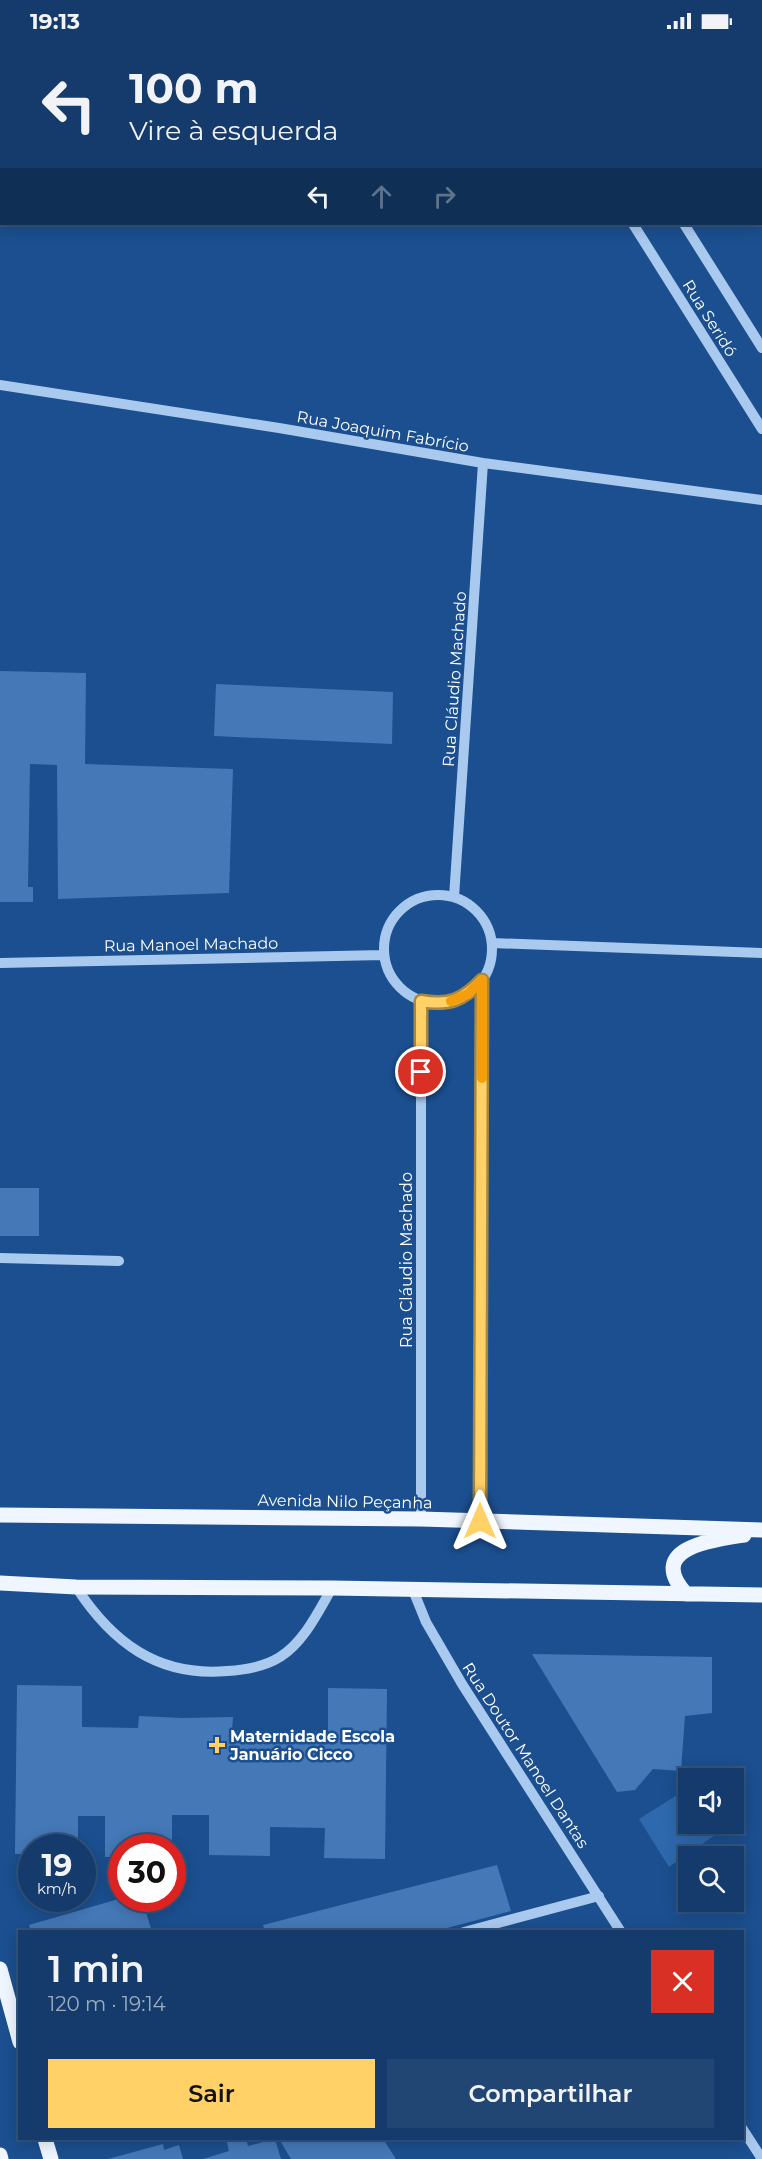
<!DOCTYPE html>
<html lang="pt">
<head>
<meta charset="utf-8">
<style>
  body { margin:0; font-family:Montserrat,sans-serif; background:#214673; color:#f1f3f6; height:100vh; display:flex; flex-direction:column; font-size:22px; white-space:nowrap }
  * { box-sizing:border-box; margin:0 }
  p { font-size:20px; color:#9dadc1 }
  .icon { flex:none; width:33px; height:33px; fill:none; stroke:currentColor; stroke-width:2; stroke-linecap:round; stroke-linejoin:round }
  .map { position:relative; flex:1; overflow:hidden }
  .sheet { position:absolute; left:18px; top:1888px; width:726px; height:210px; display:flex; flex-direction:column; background:#143b6b; border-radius:0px; box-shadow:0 3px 15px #0003,0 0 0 2px #33557e }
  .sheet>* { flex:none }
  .guide { position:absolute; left:0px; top:0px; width:762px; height:183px; box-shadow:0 3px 15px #0003,0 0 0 2px #33557e; background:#143b6b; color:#f1f3f6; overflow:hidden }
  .fabs { position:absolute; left:678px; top:1726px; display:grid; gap:12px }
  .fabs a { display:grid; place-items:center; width:66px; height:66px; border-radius:0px; background:#143b6b; box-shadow:0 3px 15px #0003,0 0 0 2px #33557e; font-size:30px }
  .speed { position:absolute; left:18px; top:1792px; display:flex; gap:12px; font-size:30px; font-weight:700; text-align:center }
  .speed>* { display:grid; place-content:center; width:78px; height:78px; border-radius:50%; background:#143b6b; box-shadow:0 3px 15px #0003,0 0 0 2px #33557e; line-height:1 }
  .speed small { font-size:15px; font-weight:400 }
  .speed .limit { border:9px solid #d22; background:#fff; color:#111 }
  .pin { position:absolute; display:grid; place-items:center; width:51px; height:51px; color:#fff; margin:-26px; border:3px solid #fff; border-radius:50%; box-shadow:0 2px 6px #0007 }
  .me { position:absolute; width:66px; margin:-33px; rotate:0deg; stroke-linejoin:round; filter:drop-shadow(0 0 4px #0008) }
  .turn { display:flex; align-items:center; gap:21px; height:126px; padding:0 30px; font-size:27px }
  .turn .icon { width:78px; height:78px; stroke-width:2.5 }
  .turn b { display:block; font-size:42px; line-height:51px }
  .lanes { display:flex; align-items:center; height:57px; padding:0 30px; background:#0003; justify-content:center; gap:30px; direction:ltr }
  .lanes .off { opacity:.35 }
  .round { display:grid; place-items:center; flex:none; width:63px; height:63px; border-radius:0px; background:#214673 }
  .head { display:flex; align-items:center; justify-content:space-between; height:102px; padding:0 30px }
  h1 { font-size:36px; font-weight:600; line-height:45px }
  .cta { display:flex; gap:12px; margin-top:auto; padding:12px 30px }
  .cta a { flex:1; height:69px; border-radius:0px; background:#ffd166; color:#111; font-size:24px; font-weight:600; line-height:69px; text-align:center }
  .cta a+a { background:#214673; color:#f1f3f6 }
  .status { display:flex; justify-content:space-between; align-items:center; height:42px; padding:0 30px; background:#143b6b; direction:ltr }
  .status svg { height:16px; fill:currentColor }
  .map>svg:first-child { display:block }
  .green { fill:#2e69ad }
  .building { fill:#4478b7 }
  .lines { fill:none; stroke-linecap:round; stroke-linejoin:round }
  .minor { stroke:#a9c9ee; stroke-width:10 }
  .major { stroke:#f0f6ff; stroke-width:15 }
  .route-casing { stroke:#a68842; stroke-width:15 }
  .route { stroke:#ffd166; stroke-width:10 }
  .slow { stroke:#f59e0b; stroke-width:10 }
  .poi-dot { fill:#ffd166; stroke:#1b4f8f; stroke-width:2 }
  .labels { text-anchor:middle; stroke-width:5; stroke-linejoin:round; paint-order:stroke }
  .street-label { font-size:16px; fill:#fff; stroke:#1b4f8f }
  .poi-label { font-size:16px; font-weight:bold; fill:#fff; stroke:#1b4f8f; text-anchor:start }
</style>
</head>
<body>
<div class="status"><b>19:13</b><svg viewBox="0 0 49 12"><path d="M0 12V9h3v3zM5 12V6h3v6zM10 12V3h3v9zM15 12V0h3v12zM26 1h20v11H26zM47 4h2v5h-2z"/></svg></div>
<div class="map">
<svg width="762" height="2117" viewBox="0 0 762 2117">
  <rect width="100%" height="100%" fill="#1b4f8f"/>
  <!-- green -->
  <path class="green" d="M688,1746V1782H731L669,1825L639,1777Z"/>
  <!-- building -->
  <path class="building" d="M0,629L86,631L85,722L233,727L229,851L58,857L57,723L30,722L28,845H33V860H0Z
    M216,642L393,650L392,702L214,694Z
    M0,1146H39V1194H0Z
    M532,1612L712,1615V1671L685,1674L681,1729L653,1727L635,1748L617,1750Z
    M17,1643L82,1644V1685L138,1686L139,1674L182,1676L233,1675L232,1689L328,1690V1646L387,1647L385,1817L324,1816L325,1786L270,1785V1814L209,1813V1773H172V1806H122V1815H105V1774H78V1806H32V1812H15Z
    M497,1823L511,1869L432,1890H265L263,1883Z
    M122,1856L142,1857L152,1890H31L29,1883Z
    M226,2097H246L248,2104L275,2097L281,2117H203L229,2109Z
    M279,2097H383L396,2117H291Z
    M163,2102L164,2108L179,2103L183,2117H108Z"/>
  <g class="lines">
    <!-- minor -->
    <path class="minor" d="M520,0L521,2
      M573,2L575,0
      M633,182L762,387
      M684,182L762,306
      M0,343L279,386L483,421L762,458
      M384 907a54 54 0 1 1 108 0a54 54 0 1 1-108 0Z
      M454,855L483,421
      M492,901L762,911
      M0,921L383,913
      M421,959V1477
      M0,1216L119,1219
      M479,1479L482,938
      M76,1545C112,1600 157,1635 227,1629C244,1628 264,1625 280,1615C304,1600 318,1570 332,1546
      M413,1548L426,1580L462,1642L621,1890
      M464,1890L599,1854
      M742,2086L762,2117"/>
    <!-- major -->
    <path class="major" d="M0,1473L421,1477L762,1488
      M0,1541L76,1545L332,1546L762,1553
      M686,1552C645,1506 712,1498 744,1493
      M0,1927L20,2000
      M45,2097L51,2117
      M0,2113L1,2117"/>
  </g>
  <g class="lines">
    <defs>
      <path id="route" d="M421,1030V959C449,964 463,958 482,938L480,1479"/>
    </defs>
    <!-- route casing -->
    <use href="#route" class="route-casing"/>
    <!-- route -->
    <use href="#route" class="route"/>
    <!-- slow -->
    <path class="slow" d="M451,959L468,952L482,938V1036"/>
  </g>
  <!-- markers -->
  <path class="poi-dot" d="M214 1694h6v6h6v6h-6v6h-6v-6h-6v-6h6z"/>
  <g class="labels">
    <!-- street labels -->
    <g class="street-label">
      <text transform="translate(710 276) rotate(58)" y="6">Rua Seridó</text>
      <text transform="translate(383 389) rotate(10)" y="6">Rua Joaquim Fabrício</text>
      <text transform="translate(454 637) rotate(-86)" y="6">Rua Cláudio Machado</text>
      <text transform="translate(191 902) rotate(-1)" y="6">Rua Manoel Machado</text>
      <text transform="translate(406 1218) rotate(-90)" y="6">Rua Cláudio Machado</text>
      <text transform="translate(345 1459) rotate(1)" y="6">Avenida Nilo Peçanha</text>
      <text transform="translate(526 1713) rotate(57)" y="6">Rua Doutor Manoel Dantas</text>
    </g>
    <!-- poi labels -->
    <g class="poi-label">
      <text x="230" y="1700">Maternidade Escola<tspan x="230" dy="18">Januário Cicco</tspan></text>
    </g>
  </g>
</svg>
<div class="fabs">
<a><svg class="icon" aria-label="sound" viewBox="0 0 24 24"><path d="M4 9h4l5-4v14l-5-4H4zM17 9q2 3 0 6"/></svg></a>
<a><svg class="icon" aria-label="search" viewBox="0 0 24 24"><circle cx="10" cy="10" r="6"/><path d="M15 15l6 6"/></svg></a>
</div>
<div class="speed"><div>19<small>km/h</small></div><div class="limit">30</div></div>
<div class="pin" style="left:421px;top:1030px;background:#d93025"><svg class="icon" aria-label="arrive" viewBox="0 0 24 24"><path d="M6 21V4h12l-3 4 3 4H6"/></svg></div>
<svg class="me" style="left:480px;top:1479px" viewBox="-20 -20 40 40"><path d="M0-17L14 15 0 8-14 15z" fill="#ffd166" stroke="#fff" stroke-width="4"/></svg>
<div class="guide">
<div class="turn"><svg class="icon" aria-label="left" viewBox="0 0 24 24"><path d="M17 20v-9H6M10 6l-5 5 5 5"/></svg><div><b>100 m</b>Vire à esquerda</div></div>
<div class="lanes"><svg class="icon" aria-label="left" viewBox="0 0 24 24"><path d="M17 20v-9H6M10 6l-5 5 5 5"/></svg><svg class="icon off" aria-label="ahead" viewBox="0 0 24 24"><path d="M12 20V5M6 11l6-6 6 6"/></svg><svg class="icon off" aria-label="right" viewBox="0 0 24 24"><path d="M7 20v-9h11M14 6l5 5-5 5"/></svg></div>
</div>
<section class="sheet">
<div class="head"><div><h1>1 min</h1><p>120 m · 19:14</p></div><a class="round" style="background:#d93025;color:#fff"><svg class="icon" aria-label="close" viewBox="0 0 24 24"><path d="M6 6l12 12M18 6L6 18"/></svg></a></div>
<div class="cta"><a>Sair</a><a>Compartilhar</a></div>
</section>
</div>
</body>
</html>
